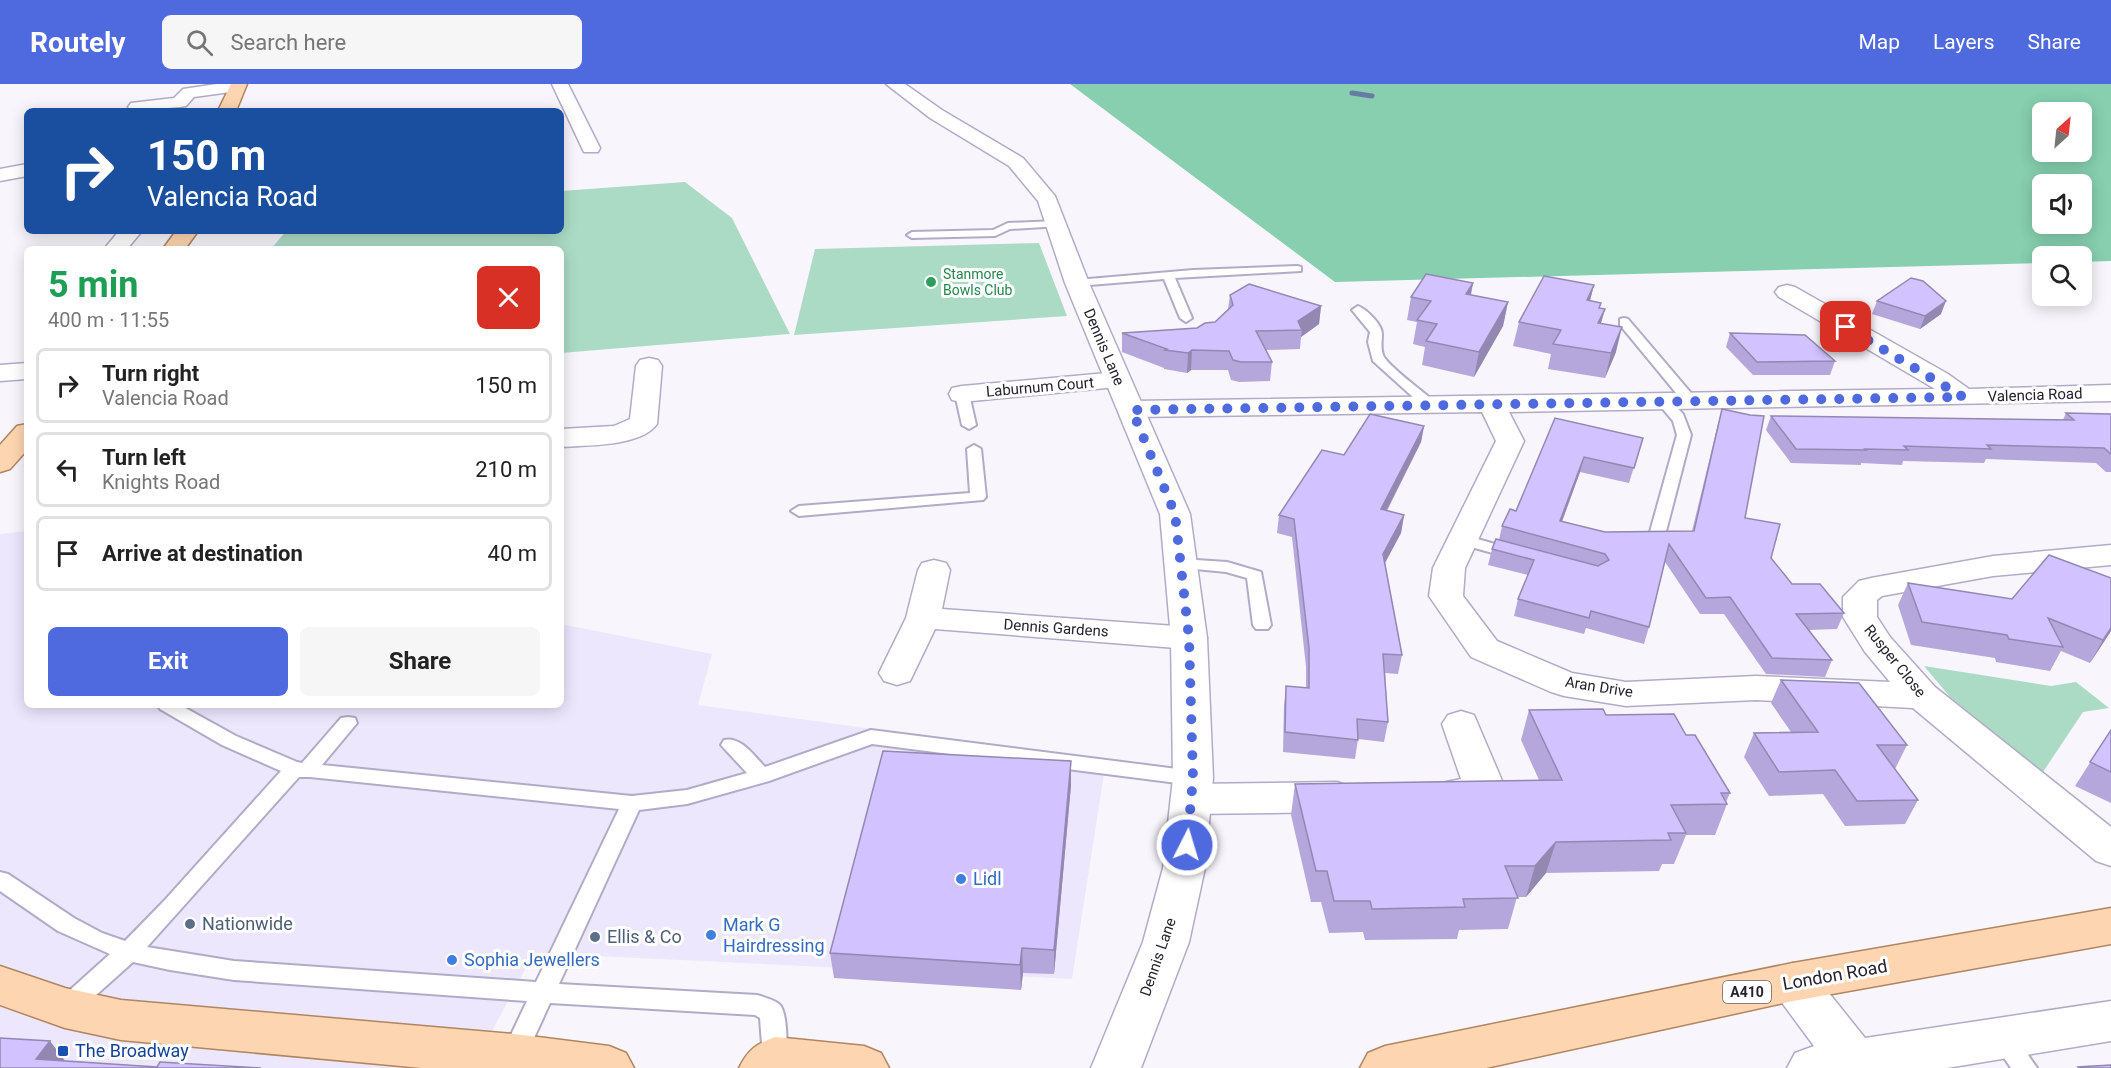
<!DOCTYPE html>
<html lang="en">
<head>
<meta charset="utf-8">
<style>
  body { margin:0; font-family:Roboto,sans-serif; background:#f6f6f6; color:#222; height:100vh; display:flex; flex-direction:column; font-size:22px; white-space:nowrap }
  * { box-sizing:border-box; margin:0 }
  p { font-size:20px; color:#767676 }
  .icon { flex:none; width:33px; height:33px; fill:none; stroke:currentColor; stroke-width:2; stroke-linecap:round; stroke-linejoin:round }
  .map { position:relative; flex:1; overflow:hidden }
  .drawer { position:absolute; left:24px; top:162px; width:540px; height:462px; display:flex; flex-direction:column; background:#fff; border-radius:9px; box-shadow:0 3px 15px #0003 }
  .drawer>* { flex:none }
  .guide { position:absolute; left:24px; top:24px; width:540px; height:126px; border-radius:9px; box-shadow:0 3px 15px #0003; background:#1a4fa0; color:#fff; overflow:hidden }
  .needle { width:39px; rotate:27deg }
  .fabs { position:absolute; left:2032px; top:18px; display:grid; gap:12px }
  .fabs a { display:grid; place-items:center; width:60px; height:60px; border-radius:9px; background:#fff; box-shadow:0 3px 15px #0003; font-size:30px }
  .pin { position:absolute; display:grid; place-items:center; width:51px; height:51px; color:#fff; margin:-26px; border-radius:12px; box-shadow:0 3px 9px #0006 }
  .me { position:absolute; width:66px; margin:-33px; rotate:5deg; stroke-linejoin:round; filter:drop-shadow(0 0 4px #0008) }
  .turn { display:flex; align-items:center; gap:21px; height:126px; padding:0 24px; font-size:27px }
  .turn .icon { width:78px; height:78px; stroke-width:2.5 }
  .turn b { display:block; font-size:42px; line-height:51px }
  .round { display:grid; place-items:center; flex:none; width:63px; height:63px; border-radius:9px; background:#f6f6f6 }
  .head { display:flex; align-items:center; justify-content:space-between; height:102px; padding:0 24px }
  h1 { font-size:36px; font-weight:700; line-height:45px; color:#1e9e55 }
  .cta { display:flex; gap:12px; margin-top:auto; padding:12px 24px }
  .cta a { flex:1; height:69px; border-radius:9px; background:#4f69de; color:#fff; font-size:24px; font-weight:700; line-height:69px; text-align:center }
  .cta a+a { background:#f6f6f6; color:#222 }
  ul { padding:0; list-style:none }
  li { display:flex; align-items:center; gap:18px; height:75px; margin:0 12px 9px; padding:0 12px; border:3px solid #e0e0e0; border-radius:9px }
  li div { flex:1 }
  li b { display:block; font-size:22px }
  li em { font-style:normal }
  header { display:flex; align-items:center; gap:36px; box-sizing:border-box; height:84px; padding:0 30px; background:#4f69de; color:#fff }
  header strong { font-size:28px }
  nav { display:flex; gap:33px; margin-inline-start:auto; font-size:21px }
  .search { width:420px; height:54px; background:#f6f6f6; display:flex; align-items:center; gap:15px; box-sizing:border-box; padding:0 21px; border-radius:9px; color:#767676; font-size:22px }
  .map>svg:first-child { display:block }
  .built { fill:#ece7fd }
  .green { fill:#acdbc5 }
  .forest { fill:#87cfaf; fill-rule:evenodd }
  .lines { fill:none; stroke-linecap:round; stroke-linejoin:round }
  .stream { stroke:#667ca4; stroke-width:5 }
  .service-casing { stroke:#b2abc7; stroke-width:4 }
  .minor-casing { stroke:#b2abc7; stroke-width:3 }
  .tertiary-casing { stroke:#b2abc7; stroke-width:3 }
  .primary-casing { stroke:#b08561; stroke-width:3 }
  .service { fill:#fff; fill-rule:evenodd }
  .minor { fill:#fff; fill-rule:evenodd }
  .tertiary { fill:#fff; fill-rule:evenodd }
  .primary { fill:#fdd6b1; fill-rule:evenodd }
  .wall { fill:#b5a7db }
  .shaded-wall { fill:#9388b2 }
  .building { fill:#d2c2ff; stroke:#9388b2; stroke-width:1.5 }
  .route { stroke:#4f69de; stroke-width:10; stroke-dasharray:0 18 }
  .leisure-dot { fill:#2e9e5b; stroke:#fff; stroke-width:2 }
  .shop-dot { fill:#3f7fe0; stroke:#fff; stroke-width:2 }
  .service-dot { fill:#5c6f8a; stroke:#fff; stroke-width:2 }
  .transit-dot { fill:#1a4fb4; stroke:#fff; stroke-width:2 }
  .labels { text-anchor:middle; stroke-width:6; stroke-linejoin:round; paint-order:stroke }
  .far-leisure-label { font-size:14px; fill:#27864d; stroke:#fff; text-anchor:start }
  .shield { fill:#fff; stroke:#67656d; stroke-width:1.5 }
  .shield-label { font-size:14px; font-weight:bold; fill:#26232e }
  .street-label { font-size:15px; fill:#26232e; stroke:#fff }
  .near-shop-label { font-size:18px; fill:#366cbe; stroke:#fff; text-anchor:start }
  .near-service-label { font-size:18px; fill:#4e5e75; stroke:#fff; text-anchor:start }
  .near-street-label { font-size:18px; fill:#26232e; stroke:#fff }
  .near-transit-label { font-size:18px; fill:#164399; stroke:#fff; text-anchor:start }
</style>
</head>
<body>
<header>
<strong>Routely</strong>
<div class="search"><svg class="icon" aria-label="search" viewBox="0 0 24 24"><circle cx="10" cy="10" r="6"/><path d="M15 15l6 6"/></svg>Search here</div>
<nav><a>Map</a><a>Layers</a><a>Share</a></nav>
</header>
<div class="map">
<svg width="2111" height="984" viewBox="0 0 2111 984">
  <rect width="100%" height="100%" fill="#f8f6fc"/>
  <!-- built -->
  <path class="built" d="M27,447V621H561V540L712,570L698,621L1106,677L1072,895L534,869L472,984H0V450Z"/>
  <!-- green -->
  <path class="green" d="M685,98L732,134L790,250L561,269V165H271L286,147H561V107Z
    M1039,159L1067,232L794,251L815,165Z
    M1924,582L2051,602L2076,598L2109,624L2083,628L2043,688L1950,613Z"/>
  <!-- forest -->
  <path class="forest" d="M1070,0H2111V177L2082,178V172H2043V179L1335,198ZM2043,28H2082V68H2043ZM2043,100H2082V140H2043Z"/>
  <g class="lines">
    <!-- stream -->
    <path class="stream" d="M1352,9L1372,12"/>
    <defs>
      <path id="service" d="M1056,137L1061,140L1060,142L1010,145L995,152L912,154L907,151L912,148L993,146L1008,139Z
        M1297,182L1301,183V187L1175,194L1192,234L1186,238L1180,234L1164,195L1077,202L1071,199L1077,196L1193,186Z
        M1358,222C1366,225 1382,240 1382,250C1382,257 1380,266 1384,273C1390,283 1423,308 1434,317L1436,320L1434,323H1424L1373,277L1368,258L1370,248L1352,226Z
        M1624,234L1628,235L1696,315L1698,318L1696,321H1686L1620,241V235Z
        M962,306L969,310L976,341L969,345L962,341L955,310Z
        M1664,314L1669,315L1683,330L1691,351L1664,455L1656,460L1648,455L1677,351L1673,337L1657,318Z
        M974,361L981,365L986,413L983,416L799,432L791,427L799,422L970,409L967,365Z
        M1463,451L1520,467L1522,470L1514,475L1457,459L1455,456Z
        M1181,475L1227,478L1261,488L1271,541L1268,545H1256L1253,541L1247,494L1226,488L1175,483L1173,480Z
        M158,621H180L236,652L297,678L302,679L341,634L348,633L355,634L357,639L322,681L632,712L687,706L747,689L721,661L724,656C741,652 754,672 765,683L871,646L1193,687L1200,689L1203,694L1200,699L1193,701L872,660L769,697L687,720L639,726L559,900L757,911C764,913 774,916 779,920C788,927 788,972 784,982L777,984L766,982L763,974L760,934L755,931L550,919L523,978L514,981L505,978L502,970L527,917L234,896L170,886L133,878L76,929L68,932L60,929L56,922L60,915L110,870L58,847L0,807V788L8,790L74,834L102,849L125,857L164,817L281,687L222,661L160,625ZM299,693H310L619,725L536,898L234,877L147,863Z
        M2004,946L2013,949L2037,984H2011L1992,956L1995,949Z"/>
      <path id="minor" d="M217,0H245L246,2L238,7L194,13L186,22L180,23L132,27L128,23L131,19L174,14L183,5Z
        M552,0H568L600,64L598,68H584L582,64Z
        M27,80V92L0,97V85Z
        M119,147H142L127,165H104Z
        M1787,201L1795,203L1948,290L1969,305L2111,301V317L1509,328L1524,357L1465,484L1463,512L1497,557L1572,589L1626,598L1756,592L1890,598L1865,568L1843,533V513L1859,497L1871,494L1993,472L2111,461V481L1993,492L1882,512L1877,516V533L1890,553L1935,603L2111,743V782L2096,777L1913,624L1756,616L1626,622L1564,612L1551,608L1471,573L1429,512L1433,484L1496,357L1482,328L1132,333L1122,331L1118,325L1122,319L1132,317L1935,305L1779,213L1775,208L1779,203Z
        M649,274L658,276L662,282L657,340C641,363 586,361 561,363V345L614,342L630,335L636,282L640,276Z
        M27,279V295L0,297V281Z
        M1118,288L1127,290L1131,296L1127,302L962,318L952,316L949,310L952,304L962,302Z
        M934,476L946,479L950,486L942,525L1189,543L1201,546L1207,554L1201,562L1189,565L935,545L910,597L897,601L884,597L879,589L906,534L918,486L922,479Z
        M1461,627L1474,631L1503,699L1493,717L1446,725L1432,721L1426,711L1432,701L1461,695L1442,640L1448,631Z
        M1337,698L1351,703L1357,713L1351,723L1337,728L1191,730L1177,725L1171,715L1177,705L1191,700Z
        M1793,879L1809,884L1865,954L2111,917V957L1947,984H1787L1795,969L1814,962L1777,912L1770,898L1777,884Z"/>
      <path id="tertiary" d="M886,0H905L942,26L1023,74L1055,112L1089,199L1190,430L1207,554L1213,694L1205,784L1189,858L1141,984H1091L1143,858L1163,784L1173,694L1171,554L1160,430L1065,199L1038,117L1009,82L930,34Z"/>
      <path id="primary" d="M231,0H247L236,27H218Z
        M176,147H198L185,165H163Z
        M27,340V366L10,385L0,388V361L17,342Z
        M2111,824V860L1793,917L1486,984H1360L1368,969L1385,962L1793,879Z
        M0,882L65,904L121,916L514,950L609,962L626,969L634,984H422L121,956L65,944L0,921Z
        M775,953L864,962L881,969L889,984H739C748,966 756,960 775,953Z"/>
    </defs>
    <!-- service casing -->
    <use href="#service" class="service-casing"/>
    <!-- minor casing -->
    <use href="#minor" class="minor-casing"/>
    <!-- tertiary casing -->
    <use href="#tertiary" class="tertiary-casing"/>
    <!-- primary casing -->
    <use href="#primary" class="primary-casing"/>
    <!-- service -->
    <use href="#service" class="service"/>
    <!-- minor -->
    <use href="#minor" class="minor"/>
    <!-- tertiary -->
    <use href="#tertiary" class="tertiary"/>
    <!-- primary -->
    <use href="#primary" class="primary"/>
  </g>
  <!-- wall -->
  <path class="wall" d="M1473,199L1471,211L1508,218L1503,242L1474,293L1422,281L1425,263L1413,260L1417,238L1407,236L1411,213Z
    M1594,201L1590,216L1600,224L1605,225L1601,239L1616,268L1605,294L1548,285L1551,270L1513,262L1519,238Z
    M1230,211L1321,222L1319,240L1301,253L1300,265L1266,266L1272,278L1270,297L1239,298L1231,296L1228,286H1191L1187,289L1164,285V284L1122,268V249L1197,244L1215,238L1228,225Z
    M1877,217L1941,230L1920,245L1872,230Z
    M1730,249L1835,277L1830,291H1753L1726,263Z
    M1722,325L1745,434L1771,474L1792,500L1844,529L1837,545L1809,546L1832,576L1825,593L1766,590L1724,530H1700L1665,478L1649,543L1644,560L1586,544L1584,550L1514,532L1518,515L1528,491L1488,481L1492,465L1499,456L1502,442L1516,427L1555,334L1643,354L1629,399L1580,388L1562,438L1605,448L1692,447L1718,340Z
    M2066,329L2111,330V388H2106L2096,379L1986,375L1984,379L1903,377L1902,381L1861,379V381L1791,379L1766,346L1771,332L2063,336Z
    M1424,342L1421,358L1387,427L1404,431L1401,449L1385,479L1402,571L1398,590L1385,589L1388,638L1384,658L1358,655L1355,675L1283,668L1284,621L1286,602L1306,604V583L1292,453L1277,449L1279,431L1344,371Z
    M1908,499L2111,547L2090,579L2061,567L2050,587L1996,578L1995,574L1911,561L1898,521Z
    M1781,596L1907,661L1895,685L1918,716L1905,740L1845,742L1823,710L1769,712L1744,673L1754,649L1791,648L1771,619Z
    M1529,626L1606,631L1686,651L1730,709L1726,718L1727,720L1715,751H1686L1674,780H1662L1659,787L1546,789L1526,813H1517L1508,845L1459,846L1457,855L1365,856L1363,848L1329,849L1321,818H1311L1291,731L1295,700L1539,696L1521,656Z
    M2111,646V719L2075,702Z
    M1071,677V701L1054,890L1023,889L1021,906L834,894L830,869Z"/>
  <!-- shaded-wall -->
  <path class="shaded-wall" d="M1473,199L1468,223L1466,210Z
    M1594,201L1588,224L1587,216Z
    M1946,217L1941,230L1920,245L1925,232Z
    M1508,218L1503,242L1474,293L1479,268Z
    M1321,222L1319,240L1301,253L1302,246L1298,237Z
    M1605,225L1598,249V239Z
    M1622,243L1616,268L1605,294L1611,269Z
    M1192,266L1191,286L1187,289L1188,269Z
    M1424,342L1421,358L1378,443L1381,425Z
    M1584,373L1580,388L1556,453L1560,437Z
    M1404,431L1401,449L1380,488L1383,470Z
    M2111,544V547L2090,579L2103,556Z
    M1071,677V701L1054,890V866Z
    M1556,758L1546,789L1526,813L1535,782Z
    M1022,864L1023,889L1021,906L1020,881Z
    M50,957L69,982L36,975Z"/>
  <!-- building -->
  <path class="building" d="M1426,190L1473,199L1466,210L1508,218L1479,268L1426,257L1437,240L1417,236L1431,217L1411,213Z
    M1544,192L1594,201L1587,216L1601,219L1599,224L1605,225L1598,239L1622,243L1611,269L1553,260L1561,246L1519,238Z
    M1911,194L1923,197L1946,217L1925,232L1877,217Z
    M1249,200L1321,222L1298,237L1302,246L1256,247L1272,278H1241L1233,276L1229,267L1192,266L1188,269L1165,266L1167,265L1122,249L1197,244L1205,239L1215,238L1233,221L1230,211Z
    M1730,249L1805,251L1835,277L1757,278Z
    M1722,325L1750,331L1764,332L1745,434L1780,440L1771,474L1792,500H1820L1844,529L1796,530L1832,576L1772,574L1730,513L1706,514L1669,460L1649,543L1591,527L1589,534L1518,515L1534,476L1492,465L1496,455L1598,482L1609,476L1605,470L1502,442L1510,425L1516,427L1555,334L1643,354L1634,384L1584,373L1560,437L1605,448L1694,447Z
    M2066,329L2111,330V370L2104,364L1987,361L1991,365L1904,362L1908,366L1865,365L1866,366L1796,365L1771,332L2074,336Z
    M1370,330L1424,342L1381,425L1404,431L1383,470L1402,571L1383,570L1388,638L1357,635L1358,656L1285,648L1286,602L1309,604V564L1294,435L1279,431L1322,366L1344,371Z
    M2049,471L2111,494V544L2103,556L2048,534L2063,563L2009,555L2007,551L1922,538L1908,499L2012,515Z
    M1781,596L1859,599L1907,661H1877L1918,716L1857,717L1835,686L1779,688L1754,649L1818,648Z
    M1603,625L1606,631L1674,630L1686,651H1695L1730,709H1721L1727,720L1671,721L1686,749H1668L1671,756L1556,758L1535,782H1505L1518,814L1463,815L1465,823L1372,825L1370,817H1334L1327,787H1316L1295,700L1562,696L1529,626Z
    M2111,646V688L2090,678Z
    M883,667L1071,677L1054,866L1022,864L1020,881L830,869Z
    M0,954L50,957L36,975L157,983L160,978L261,984H0Z
    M2111,981V984H2079L2078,983Z"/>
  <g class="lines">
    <!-- route -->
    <path class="route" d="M1187,761L1193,694L1189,554L1175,430L1132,326L1963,313L1846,243"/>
  </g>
  <!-- markers -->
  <circle class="leisure-dot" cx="931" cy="198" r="6"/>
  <g class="shop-dot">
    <circle cx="961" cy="795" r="6"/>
    <circle cx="711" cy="851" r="6"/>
    <circle cx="452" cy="876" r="6"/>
  </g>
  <g class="service-dot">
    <circle cx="190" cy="840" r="6"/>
    <circle cx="595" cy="853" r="6"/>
  </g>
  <rect class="transit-dot" x="57" y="961" width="12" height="12" rx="3"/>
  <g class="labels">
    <!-- far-leisure labels -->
    <g class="far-leisure-label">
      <text x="943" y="195">Stanmore<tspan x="943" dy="16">Bowls Club</tspan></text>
    </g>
    <!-- shield labels -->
    <rect class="shield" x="1723" y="897" width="48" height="22" rx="4.5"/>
    <g class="shield-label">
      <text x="1747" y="913">A410</text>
    </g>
    <!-- street labels -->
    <g class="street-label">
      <text transform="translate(1104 263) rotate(67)" y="5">Dennis Lane</text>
      <text transform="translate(1040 303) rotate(-5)" y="5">Laburnum Court</text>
      <text transform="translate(2035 311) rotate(-2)" y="5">Valencia Road</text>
      <text transform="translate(1056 544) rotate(4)" y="5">Dennis Gardens</text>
      <text transform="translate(1895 577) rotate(51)" y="5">Rusper Close</text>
      <text transform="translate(1599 603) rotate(9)" y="5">Aran Drive</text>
      <text transform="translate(1158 873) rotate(-71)" y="5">Dennis Lane</text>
    </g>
    <!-- near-shop labels -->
    <g class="near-shop-label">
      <text x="973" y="801">Lidl</text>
      <text x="723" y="847">Mark G<tspan x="723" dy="21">Hairdressing</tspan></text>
      <text x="464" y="882">Sophia Jewellers</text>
    </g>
    <!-- near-service labels -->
    <g class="near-service-label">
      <text x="202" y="846">Nationwide</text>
      <text x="607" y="859">Ellis &amp; Co</text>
    </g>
    <!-- near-street labels -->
    <g class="near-street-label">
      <text transform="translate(1835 891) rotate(-10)" y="6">London Road</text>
    </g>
    <!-- near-transit labels -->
    <g class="near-transit-label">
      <text x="75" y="973">The Broadway</text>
    </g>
  </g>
</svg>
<div class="fabs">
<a><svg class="needle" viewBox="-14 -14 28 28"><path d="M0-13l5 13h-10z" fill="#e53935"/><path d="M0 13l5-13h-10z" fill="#767676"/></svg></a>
<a><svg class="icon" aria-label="sound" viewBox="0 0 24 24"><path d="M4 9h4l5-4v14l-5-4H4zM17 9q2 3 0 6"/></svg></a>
<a><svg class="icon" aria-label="search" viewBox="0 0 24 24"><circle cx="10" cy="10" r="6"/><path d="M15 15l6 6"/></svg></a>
</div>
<div class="pin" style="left:1846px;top:243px;background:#d93025"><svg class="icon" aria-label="arrive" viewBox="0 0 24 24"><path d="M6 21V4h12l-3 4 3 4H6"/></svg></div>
<svg class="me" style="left:1187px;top:761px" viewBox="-20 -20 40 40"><circle r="17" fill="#4f69de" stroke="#fff" stroke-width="3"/><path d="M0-11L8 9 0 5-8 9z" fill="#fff"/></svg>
<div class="guide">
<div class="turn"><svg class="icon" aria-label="right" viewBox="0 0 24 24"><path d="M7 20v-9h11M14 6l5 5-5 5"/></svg><div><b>150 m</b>Valencia Road</div></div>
</div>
<section class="drawer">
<div class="head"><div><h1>5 min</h1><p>400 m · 11:55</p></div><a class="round" style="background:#d93025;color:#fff"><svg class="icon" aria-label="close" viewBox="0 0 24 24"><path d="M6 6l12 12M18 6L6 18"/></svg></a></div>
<ul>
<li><svg class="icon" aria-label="right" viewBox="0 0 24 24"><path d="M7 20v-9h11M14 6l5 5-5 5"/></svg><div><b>Turn right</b><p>Valencia Road</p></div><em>150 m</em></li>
<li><svg class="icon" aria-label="left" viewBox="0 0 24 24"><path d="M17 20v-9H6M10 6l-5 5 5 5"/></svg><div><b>Turn left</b><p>Knights Road</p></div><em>210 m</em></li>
<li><svg class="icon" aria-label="arrive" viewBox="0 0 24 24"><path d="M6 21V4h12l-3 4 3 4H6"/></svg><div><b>Arrive at destination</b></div><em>40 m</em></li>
</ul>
<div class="cta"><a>Exit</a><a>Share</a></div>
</section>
</div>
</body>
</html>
